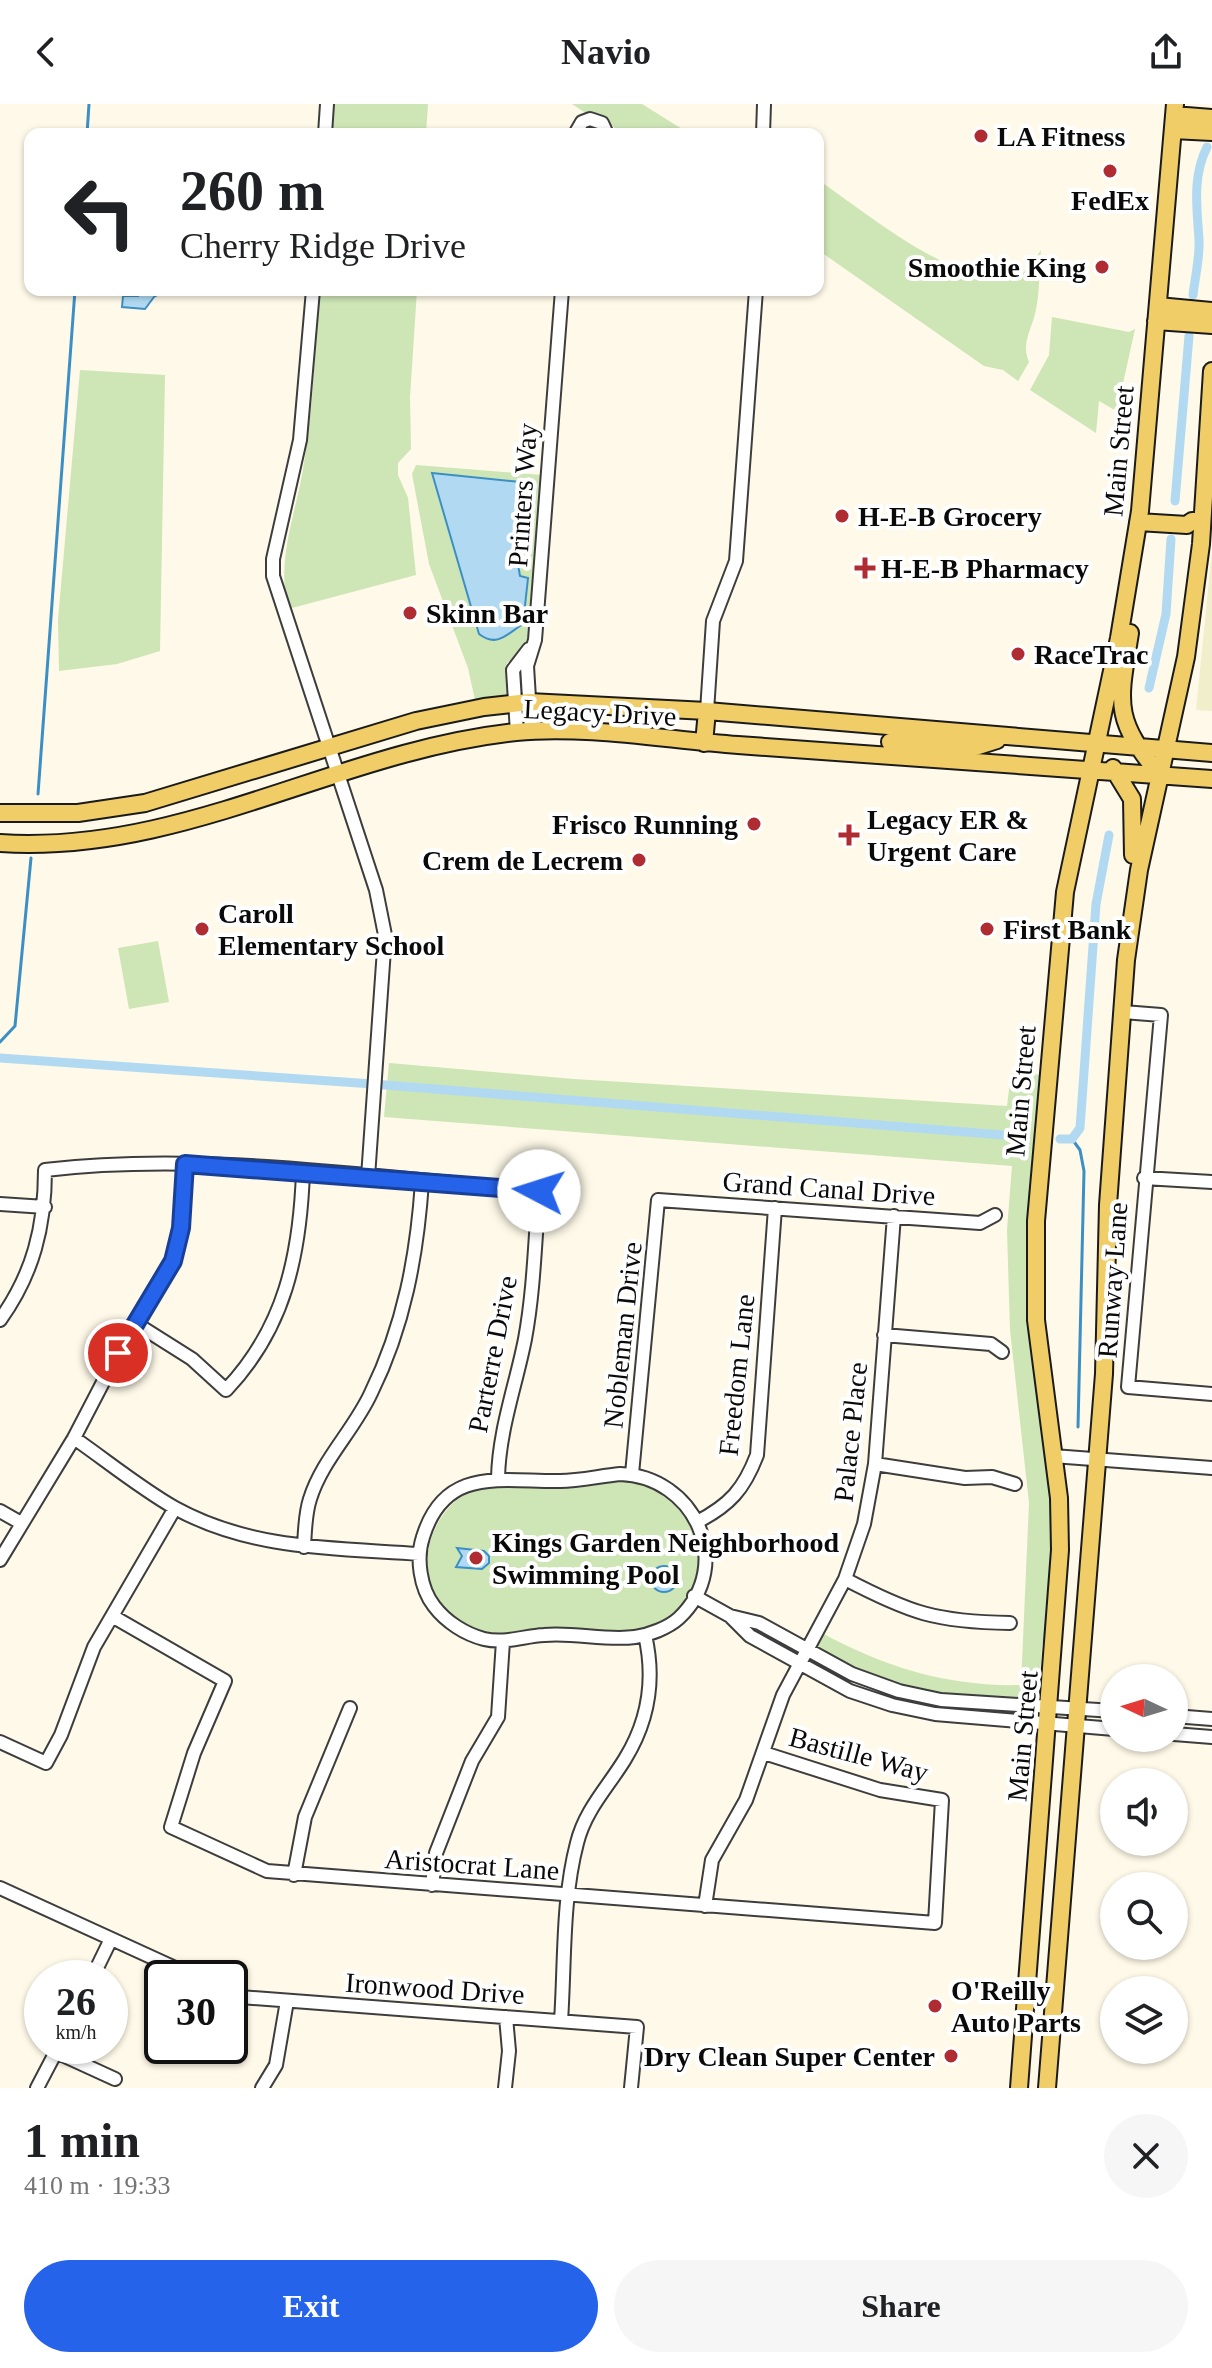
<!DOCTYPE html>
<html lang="en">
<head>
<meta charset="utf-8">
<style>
  body { margin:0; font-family:Georgia,serif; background:#f6f6f6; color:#202124; height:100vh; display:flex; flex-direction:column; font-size:30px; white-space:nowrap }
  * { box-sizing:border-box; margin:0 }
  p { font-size:26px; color:#757577 }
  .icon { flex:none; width:44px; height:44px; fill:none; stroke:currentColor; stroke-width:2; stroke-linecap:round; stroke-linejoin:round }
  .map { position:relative; height:1984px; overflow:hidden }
  .side { display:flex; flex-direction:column; background:#fff; flex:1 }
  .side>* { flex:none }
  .hud { position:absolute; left:24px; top:24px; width:800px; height:168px; border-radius:16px; box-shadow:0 2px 6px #0004; background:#fff; color:#202124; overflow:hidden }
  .needle { width:52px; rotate:274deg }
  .tools { position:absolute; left:1100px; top:1560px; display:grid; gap:16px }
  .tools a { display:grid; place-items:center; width:88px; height:88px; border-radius:50%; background:#fff; box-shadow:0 2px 6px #0004; font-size:40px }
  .speed { position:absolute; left:24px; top:1856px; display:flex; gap:16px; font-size:40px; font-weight:700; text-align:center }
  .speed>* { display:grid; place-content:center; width:104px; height:104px; border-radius:50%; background:#fff; box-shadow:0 2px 6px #0004; line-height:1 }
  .speed small { font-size:20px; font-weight:400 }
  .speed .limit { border:4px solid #111; border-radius:12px; background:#fff; color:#111 }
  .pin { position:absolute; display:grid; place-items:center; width:68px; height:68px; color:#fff; margin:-34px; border:4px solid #fff; border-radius:50%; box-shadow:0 2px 8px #0007 }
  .me { position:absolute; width:88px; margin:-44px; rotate:275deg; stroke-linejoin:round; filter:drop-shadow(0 0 6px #0008) }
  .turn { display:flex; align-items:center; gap:28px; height:168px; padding:0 24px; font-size:36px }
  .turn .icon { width:104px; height:104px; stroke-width:2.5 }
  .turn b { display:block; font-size:56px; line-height:68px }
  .round { display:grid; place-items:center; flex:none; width:84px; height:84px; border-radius:42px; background:#f6f6f6 }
  .headline { display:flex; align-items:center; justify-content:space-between; height:136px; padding:0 24px }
  h1 { font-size:48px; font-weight:700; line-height:60px }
  .primary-button { display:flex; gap:16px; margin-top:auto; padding:16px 24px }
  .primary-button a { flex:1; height:92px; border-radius:48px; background:#2563eb; color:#fff; font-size:32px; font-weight:700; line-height:92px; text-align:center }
  .primary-button a+a { background:#f6f6f6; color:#202124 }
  header { display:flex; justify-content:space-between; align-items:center; height:104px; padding:0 24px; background:#fff; font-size:36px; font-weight:700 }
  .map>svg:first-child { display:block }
  .farmland { fill:#f1eecb }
  .green { fill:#cee5b5 }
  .water { fill:#b1daf2; stroke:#3c8fc4; stroke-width:2 }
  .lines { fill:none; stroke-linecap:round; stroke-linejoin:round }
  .stream { stroke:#3c8fc4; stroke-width:3 }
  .canal { stroke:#b1daf2; stroke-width:9 }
  .minor-casing { stroke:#3d3d3d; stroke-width:16 }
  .major-casing { stroke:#1b1b1b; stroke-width:20 }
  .minor { stroke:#fff; stroke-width:12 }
  .major { stroke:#f0cd66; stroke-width:16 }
  .route-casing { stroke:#184099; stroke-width:20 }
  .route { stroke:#2563eb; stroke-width:14 }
  .poi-dot { fill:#b02c33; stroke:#fff; stroke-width:3 }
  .labels { text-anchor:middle; stroke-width:8; stroke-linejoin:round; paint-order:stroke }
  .poi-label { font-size:28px; font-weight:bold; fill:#0a0a0a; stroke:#fff; text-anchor:start }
  .street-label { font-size:28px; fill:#0a0a0a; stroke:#fff }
</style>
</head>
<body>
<header><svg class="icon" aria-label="back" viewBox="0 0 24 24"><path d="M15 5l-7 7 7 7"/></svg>Navio<svg class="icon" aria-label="share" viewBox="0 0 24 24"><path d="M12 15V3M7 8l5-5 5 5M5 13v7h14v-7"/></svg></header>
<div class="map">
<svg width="1212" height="1984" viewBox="0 0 1212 1984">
  <rect width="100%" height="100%" fill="#fef9e8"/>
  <!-- farmland -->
  <path class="farmland" d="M1212,446V607L1196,606Z"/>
  <!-- green -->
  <path class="green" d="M325,0H428L426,30H324Z
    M572,0H642L690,30H622L602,13L584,8Z
    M818,76C862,105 968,195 1021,170C1029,166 1036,153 1041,146C1039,167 1040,190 1035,210C1031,226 1021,240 1029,258L1018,277L1003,266L984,262L818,146Z
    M318,186H417L410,293L411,345L398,359V371L408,394L416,471L292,504L287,500C277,451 297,407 304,359C313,302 316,244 318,186Z
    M1052,213L1129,228L1135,225L1122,284L1132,316L1099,297L1096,329L1030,286L1049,251Z
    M80,266L165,271L160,547L117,560L59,567L58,516Z
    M416,361L542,371L530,531L527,541L507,559L508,593L499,597L475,596L468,564L429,460L412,370Z
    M158,837L169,898L129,905L118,844Z
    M389,959L574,975L1007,1002L1011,969L1044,971L1034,1083L1054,1422L1052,1505L1042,1542L1039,1588L1031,1599C969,1593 864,1588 817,1543L822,1529C884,1563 949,1583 1021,1581L1029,1399L1010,1226L1007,1126L1012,1062L384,1013Z
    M619,1376C698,1383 731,1475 661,1517C626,1539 576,1519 536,1526C513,1530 492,1534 470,1525C407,1498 418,1411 474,1385C502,1372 540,1385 570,1384C586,1384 603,1379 619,1376Z"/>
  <!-- water -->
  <path class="water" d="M145,186H166L154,193L145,205L122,203L123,192H138Z
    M432,369L530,379C529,400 524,400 519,417C514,433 517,456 520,472L528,474L523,520C507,530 497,544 479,530Z
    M457,1444L484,1447L489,1452V1459L482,1465L456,1463L462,1452Z
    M651 1475a13 13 0 1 1 26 0a13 13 0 1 1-26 0Z"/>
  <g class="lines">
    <!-- stream -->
    <path class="stream" d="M87,30L89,0
      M38,690L75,186
      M0,938L15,922L31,754
      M1072,1035L1080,1046L1084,1067L1078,1323"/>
    <!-- canal -->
    <path class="canal" d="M1193,191C1195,173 1200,154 1199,135C1197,104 1192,73 1207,43
      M1175,397L1189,232
      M1149,584L1166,510L1171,435
      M0,954L373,980L1026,1033
      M1060,1035H1072L1080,1024L1096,800L1109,731"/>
    <defs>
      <path id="minor" d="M325,30L327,0
        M575,30L582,18L590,15L602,19L607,30
        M763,30L764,0
        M313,186L300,336L273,455V472L376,786L385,831L368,1073
        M707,607L713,517L736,457L756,186
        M531,627L527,562L535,536L562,186
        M517,628L513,566L529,545
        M1123,908L1161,911L1128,1283L1212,1290
        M1144,1074L1212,1078
        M0,1100L45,1103
        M0,1216C33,1170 45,1123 45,1066C202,1047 380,1074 539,1087C535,1136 534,1186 525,1235C516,1281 499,1326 498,1374
        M135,1219L192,1255L226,1286C285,1224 300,1151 303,1068
        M884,1231L991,1240L1002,1248
        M74,1334C107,1357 140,1384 175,1404C251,1446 335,1444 419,1450
        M1053,1352L1212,1364
        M875,1360L965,1374L992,1373L1015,1380
        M620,1370C694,1372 736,1460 679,1514C668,1524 649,1531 635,1533C606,1537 574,1528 544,1531C524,1532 504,1540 484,1535C465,1530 446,1518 434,1502C420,1484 416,1454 423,1433C445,1361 503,1378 560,1377C579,1377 600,1372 620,1370Z
        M632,1370L658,1096L980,1119L995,1111
        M0,1407L21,1419
        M697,1418C730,1401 744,1385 757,1351L775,1104
        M304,1443C305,1427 305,1410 310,1395C322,1356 354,1326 371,1289C404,1222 417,1152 422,1078
        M0,1456L74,1334L126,1234L173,1157L181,1124L185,1060
        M845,1475C910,1509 936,1518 1010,1519
        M694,1492L730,1512L750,1532L850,1587L892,1601L935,1610L1114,1625
        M112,1512L225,1577L194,1649L171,1723L267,1767L935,1819L942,1696L880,1686L764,1649
        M730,1512L759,1519L852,1570L899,1587L941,1596L1114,1607
        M1174,1612L1212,1615
        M1174,1630L1212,1633
        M0,1638L46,1659L61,1631L94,1543L175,1404
        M294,1771L305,1713L350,1604
        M432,1781L436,1749L472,1657L498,1613L503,1537
        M0,1784L197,1874
        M705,1802L712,1756L746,1696L783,1591L845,1475L864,1420L875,1360L894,1112
        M92,1874L111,1835
        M230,1889L240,1893L637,1923L631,1984
        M561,1917C565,1859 562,1796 577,1739C585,1706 608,1683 625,1655C649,1616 655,1574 645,1531
        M56,1948L115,1975
        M37,1984L59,1942
        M262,1984L276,1961L287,1897
        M505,1984L509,1947L506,1913"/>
      <path id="major" d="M1174,11L1212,14
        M1173,26L1212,28
        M1158,202L1212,207
        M1156,217L1212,221
        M1138,418L1187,421L1192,417H1202
        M1130,529C1119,599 1112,614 1160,671
        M890,638L978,642L997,636
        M704,639L707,607
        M1113,664L1132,695L1133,751
        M0,709H78L145,699L416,617L484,603L529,598L707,607L1212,649
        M0,739C184,751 337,647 516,628C586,621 667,636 738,641C896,652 1054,663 1212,675
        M1019,1984L1060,1446L1059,1394L1036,1216V1117L1065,788L1119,534L1140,407L1175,0
        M1047,1984L1104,1270L1108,1101L1126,856L1139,766L1186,553L1201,440L1212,267"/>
    </defs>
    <!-- minor casing -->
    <use href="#minor" class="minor-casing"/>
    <!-- major casing -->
    <use href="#major" class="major-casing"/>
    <!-- minor -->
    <use href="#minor" class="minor"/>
    <!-- major -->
    <use href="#major" class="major"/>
  </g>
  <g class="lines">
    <defs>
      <path id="route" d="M118,1249L173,1157L181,1124L185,1060L539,1087"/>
    </defs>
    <!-- route casing -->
    <use href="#route" class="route-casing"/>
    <!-- route -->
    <use href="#route" class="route"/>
  </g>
  <!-- markers -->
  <g class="poi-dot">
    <circle cx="981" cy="32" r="8"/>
    <circle cx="1110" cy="67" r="8"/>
    <circle cx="1102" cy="163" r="8"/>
    <circle cx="842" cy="412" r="8"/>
    <path d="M861 452h8v8h8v8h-8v8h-8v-8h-8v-8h8z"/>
    <circle cx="410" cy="509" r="8"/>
    <circle cx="1018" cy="550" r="8"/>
    <circle cx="754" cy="720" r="8"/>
    <path d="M845 719h8v8h8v8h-8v8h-8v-8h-8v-8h8z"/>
    <circle cx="639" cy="756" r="8"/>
    <circle cx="202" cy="825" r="8"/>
    <circle cx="987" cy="825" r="8"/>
    <circle cx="476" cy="1454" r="8"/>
    <circle cx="935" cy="1902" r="8"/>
    <circle cx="951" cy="1952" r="8"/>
  </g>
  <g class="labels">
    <!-- poi labels -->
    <g class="poi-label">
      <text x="997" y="42">LA Fitness</text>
      <text x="1110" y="106" text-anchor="middle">FedEx</text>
      <text x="1086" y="173" text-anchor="end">Smoothie King</text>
      <text x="858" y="422">H-E-B Grocery</text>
      <text x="881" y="474">H-E-B Pharmacy</text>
      <text x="426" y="519">Skinn Bar</text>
      <text x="1034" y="560">RaceTrac</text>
      <text x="867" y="725">Legacy ER &amp;<tspan x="867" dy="32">Urgent Care</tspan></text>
      <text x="738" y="730" text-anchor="end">Frisco Running</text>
      <text x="623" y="766" text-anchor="end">Crem de Lecrem</text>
      <text x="218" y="819">Caroll<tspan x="218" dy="32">Elementary School</tspan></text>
      <text x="1003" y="835">First Bank</text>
      <text x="492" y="1448">Kings Garden Neighborhood<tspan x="492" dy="32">Swimming Pool</tspan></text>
      <text x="951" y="1896">O'Reilly<tspan x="951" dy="32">Auto Parts</tspan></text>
      <text x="935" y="1962" text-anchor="end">Dry Clean Super Center</text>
    </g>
    <!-- street labels -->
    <g class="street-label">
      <text transform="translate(1118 347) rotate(-85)" y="10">Main Street</text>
      <text transform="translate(522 391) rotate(-86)" y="10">Printers Way</text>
      <text transform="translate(600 608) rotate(3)" y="10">Legacy Drive</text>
      <text transform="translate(1020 987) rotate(-85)" y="10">Main Street</text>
      <text transform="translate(829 1084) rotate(4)" y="10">Grand Canal Drive</text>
      <text transform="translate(1112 1176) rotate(-86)" y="10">Runway Lane</text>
      <text transform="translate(622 1231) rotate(-84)" y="10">Nobleman Drive</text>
      <text transform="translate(492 1250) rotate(-79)" y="10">Parterre Drive</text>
      <text transform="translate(736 1271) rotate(-84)" y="10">Freedom Lane</text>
      <text transform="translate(850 1328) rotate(-84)" y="10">Palace Place</text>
      <text transform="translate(1022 1632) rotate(-85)" y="10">Main Street</text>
      <text transform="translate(859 1650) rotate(15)" y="10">Bastille Way</text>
      <text transform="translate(472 1760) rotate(4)" y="10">Aristocrat Lane</text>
      <text transform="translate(435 1884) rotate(4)" y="10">Ironwood Drive</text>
    </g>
  </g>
</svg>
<div class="tools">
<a><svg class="needle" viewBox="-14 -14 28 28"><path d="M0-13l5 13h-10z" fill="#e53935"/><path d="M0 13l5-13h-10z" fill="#757577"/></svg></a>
<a><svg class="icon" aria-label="sound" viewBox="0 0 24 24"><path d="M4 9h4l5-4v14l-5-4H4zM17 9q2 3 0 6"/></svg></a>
<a><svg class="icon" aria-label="search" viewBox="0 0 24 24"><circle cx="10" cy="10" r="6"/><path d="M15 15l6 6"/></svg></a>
<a><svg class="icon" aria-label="layers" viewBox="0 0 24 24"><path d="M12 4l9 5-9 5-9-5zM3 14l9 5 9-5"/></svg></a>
</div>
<div class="speed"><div>26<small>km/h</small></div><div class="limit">30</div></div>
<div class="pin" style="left:118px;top:1249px;background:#d93025"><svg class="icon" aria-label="arrive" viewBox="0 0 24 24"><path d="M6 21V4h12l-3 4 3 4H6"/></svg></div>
<svg class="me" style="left:539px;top:1087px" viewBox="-20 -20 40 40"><circle r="19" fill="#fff"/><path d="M0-13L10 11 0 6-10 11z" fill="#2563eb"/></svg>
<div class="hud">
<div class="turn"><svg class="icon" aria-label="left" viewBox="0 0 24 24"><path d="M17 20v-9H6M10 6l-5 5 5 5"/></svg><div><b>260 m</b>Cherry Ridge Drive</div></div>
</div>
</div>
<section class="side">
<div class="headline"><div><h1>1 min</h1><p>410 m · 19:33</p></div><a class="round"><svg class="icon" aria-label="close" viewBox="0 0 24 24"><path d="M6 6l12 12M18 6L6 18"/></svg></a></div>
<div class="primary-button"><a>Exit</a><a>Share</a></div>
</section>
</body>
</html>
